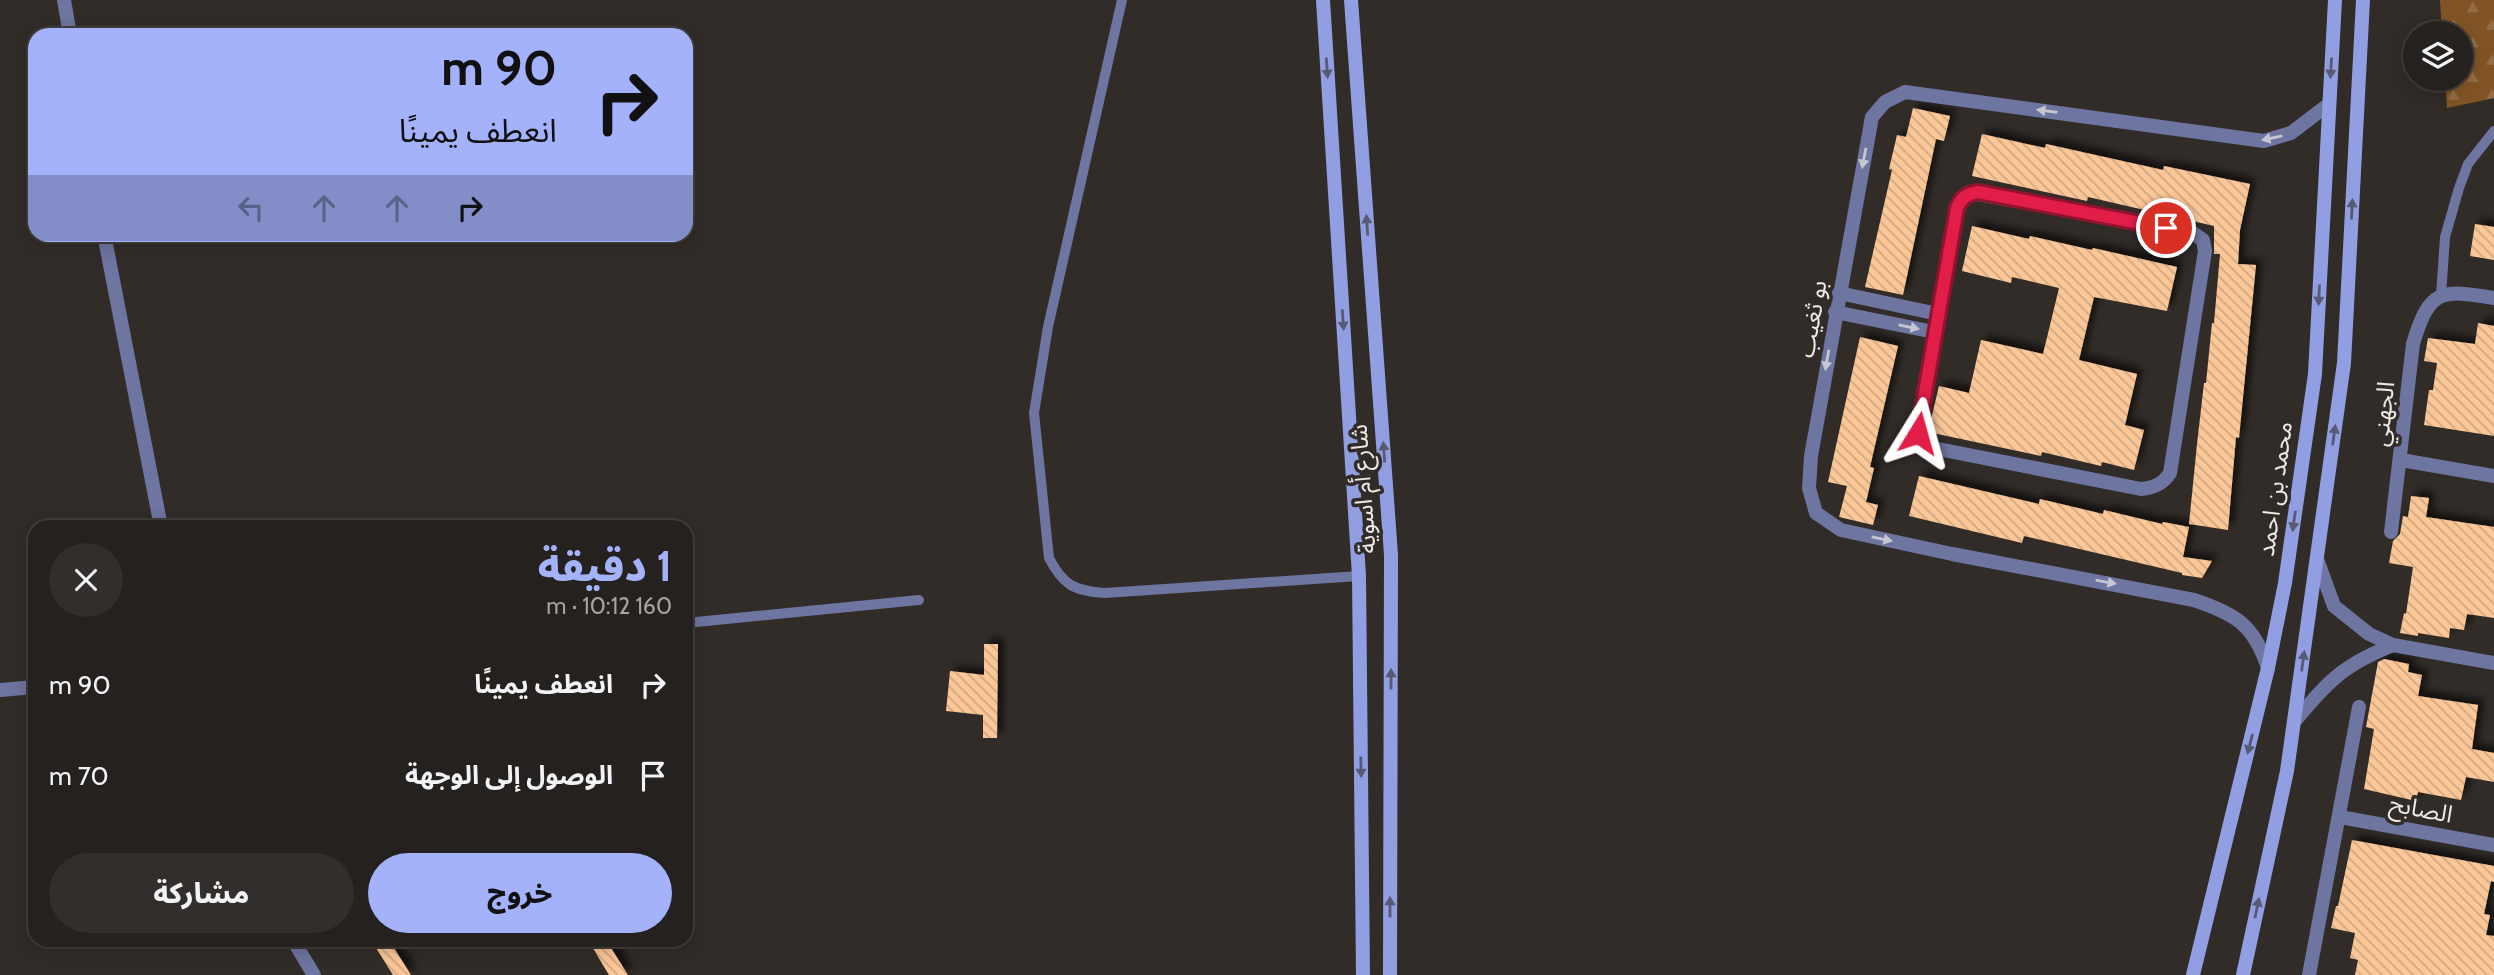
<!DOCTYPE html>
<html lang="ar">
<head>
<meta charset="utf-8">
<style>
  body { margin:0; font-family:Cabin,"Noto Sans Arabic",sans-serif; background:#312e2b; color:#f1f3f6; direction:rtl; height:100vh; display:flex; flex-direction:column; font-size:26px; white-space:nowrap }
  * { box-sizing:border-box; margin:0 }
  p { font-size:23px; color:#a3a3a4 }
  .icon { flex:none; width:38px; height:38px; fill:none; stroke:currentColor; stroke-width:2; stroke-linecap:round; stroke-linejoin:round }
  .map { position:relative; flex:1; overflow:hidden; direction:ltr }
  .sheet { position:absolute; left:28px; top:520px; width:665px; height:427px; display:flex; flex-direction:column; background:#25211e; border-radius:21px; box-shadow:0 4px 18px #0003,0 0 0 2px #423e3c; direction:rtl }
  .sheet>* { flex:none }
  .banner { position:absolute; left:28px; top:28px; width:665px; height:214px; border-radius:21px; box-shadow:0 4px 18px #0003,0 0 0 2px #423e3c; direction:rtl; background:#a4b2fc; color:#111; overflow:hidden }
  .fabs { position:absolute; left:2403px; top:21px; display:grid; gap:14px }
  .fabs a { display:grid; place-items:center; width:70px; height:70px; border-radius:50%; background:#25211e; box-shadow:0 4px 18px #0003,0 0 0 2px #423e3c; font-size:35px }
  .pin { position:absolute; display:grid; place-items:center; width:60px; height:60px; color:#fff; margin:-30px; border:4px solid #fff; border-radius:50%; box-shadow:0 2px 7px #0007 }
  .me { position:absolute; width:77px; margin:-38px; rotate:8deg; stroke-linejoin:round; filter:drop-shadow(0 0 5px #0008) }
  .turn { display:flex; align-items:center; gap:24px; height:147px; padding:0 21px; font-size:32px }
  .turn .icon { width:91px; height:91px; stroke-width:2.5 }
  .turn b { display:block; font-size:49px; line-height:60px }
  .lanes { display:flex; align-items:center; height:66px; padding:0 21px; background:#0003; justify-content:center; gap:35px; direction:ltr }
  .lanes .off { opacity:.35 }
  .round { display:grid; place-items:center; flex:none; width:74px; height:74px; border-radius:37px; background:#312e2b }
  .headline { display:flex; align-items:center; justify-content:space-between; height:119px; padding:0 21px }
  h1 { font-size:42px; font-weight:800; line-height:52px; color:#a4b2fc }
  .action { display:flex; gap:14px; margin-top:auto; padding:14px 21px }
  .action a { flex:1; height:80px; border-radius:42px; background:#a4b2fc; color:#111; font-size:28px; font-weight:800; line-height:80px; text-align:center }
  .action a+a { background:#312e2b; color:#f1f3f6 }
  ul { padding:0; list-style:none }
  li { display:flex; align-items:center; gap:21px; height:91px; padding:0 21px }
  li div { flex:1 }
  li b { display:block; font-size:26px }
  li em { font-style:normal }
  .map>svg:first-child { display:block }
  .forest { fill:url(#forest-firs) }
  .building { fill:url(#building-back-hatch); filter:url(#shadow) }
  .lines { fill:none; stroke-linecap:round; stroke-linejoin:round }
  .lane { stroke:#6d75a0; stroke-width:10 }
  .street { stroke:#6d75a0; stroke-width:14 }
  .secondary { stroke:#919ee2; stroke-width:14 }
  .oneway { fill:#575a72 }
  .oneway2 { fill:#c6c6d2 }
  .route-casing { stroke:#92132f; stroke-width:18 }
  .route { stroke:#e11d48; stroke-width:12 }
  .labels { text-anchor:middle; stroke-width:7; stroke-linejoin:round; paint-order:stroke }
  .street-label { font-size:24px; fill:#ece9e7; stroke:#312c28 }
</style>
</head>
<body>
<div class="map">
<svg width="2494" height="975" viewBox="0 0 2494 975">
  <defs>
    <pattern id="forest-firs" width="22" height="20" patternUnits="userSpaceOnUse" patternTransform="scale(1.75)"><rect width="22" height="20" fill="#825425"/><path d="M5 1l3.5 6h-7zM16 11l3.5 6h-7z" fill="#946d45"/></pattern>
    <pattern id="building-back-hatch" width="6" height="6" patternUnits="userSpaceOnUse" patternTransform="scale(1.75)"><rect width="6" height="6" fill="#fcc797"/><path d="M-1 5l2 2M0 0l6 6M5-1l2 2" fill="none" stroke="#cfa782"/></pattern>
    <filter id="shadow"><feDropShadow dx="6" dy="-6" stdDeviation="3.5" flood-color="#0009"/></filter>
  </defs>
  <rect width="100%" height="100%" fill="#312c28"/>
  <!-- forest -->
  <path class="forest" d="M2440,0H2494V98L2447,108L2445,79H2460V33H2442Z"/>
  <!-- building -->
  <path class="building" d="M1913,108L1950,116L1944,141L1936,139L1903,295L1865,287L1892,170L1889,169L1897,135L1906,137Z
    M1982,134L2045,148L2046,144L2163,170L2164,166L2250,184L2240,230L2238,264L2256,265L2239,438L2236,437L2228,530L2189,524L2197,444L2204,383H2206L2212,323H2214L2220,254H2214V226L2088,197L2087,201L1972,176Z
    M2475,224L2494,227V260L2470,256Z
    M1972,226L2029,239L2030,236L2092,250L2093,248L2177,267L2167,311L2094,297L2079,360L2137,374L2125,425L2144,430L2134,470L2102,462L2101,466L2042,452L2041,456L1928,432L1939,386L1969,393L1981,340L2043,354L2059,288L2012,277L2011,283L1962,271Z
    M2478,323L2494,326V436L2424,425L2429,390H2433L2437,363L2424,361L2428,338L2475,344Z
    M1860,337L1898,346L1870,467L1874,468L1866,502L1878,505L1873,525L1839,517L1847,486L1828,482Z
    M1919,476L2039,504L2040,499L2103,514L2104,510L2162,524L2163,522L2189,527L2183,557L2212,561L2202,578L2182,575V573L2024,536L2022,543L1909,516Z
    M2411,496L2429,498L2426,517L2494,527V618L2467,614L2464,630L2450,628L2449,638L2418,633V636L2400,633L2404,613L2406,614L2413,567L2389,563L2393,541L2400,534L2403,516L2408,517Z
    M984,644H998L997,738H983V715L946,711L950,671L984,675Z
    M2384,659L2409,664L2408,672L2422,675L2418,696L2478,705L2472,749L2494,753V782L2466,777L2461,800L2418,792L2416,801L2364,789L2374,729L2366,727L2378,662Z
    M2352,840L2494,866V882L2491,881L2484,914L2490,915L2486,935L2494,936V975H2355L2358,960L2350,958L2355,933L2331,928L2336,906H2338Z
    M371,940H389L411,975H393Z
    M588,940H606L628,975H609Z"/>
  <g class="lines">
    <!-- lane -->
    <path class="lane" d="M1122,0L1048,327L1034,413L1049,558C1063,585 1074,591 1105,593L1359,576
      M2441,296L2445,237L2459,188L2468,164L2494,131
      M686,623L919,600"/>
    <!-- street -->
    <path class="street" d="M64,0L70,35
      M1972,193L2193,233L2203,240L2205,251L2170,473C2163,484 2154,488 2141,489L1928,447L1919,439L1917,426L1957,208L1960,201Z
      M104,234L161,527
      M1839,293L1938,314
      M1835,312L1934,332
      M2401,460L2494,476
      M2391,532L2413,344C2429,289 2441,289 2494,298
      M2318,562L2334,606L2369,634L2393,645L2494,663
      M2268,668C2254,625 2236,614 2194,600L1952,554L1841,530L1816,513L1809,488L1811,456L1872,117L1885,102L1905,92L2264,141L2291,133L2329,104
      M0,690L35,687
      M2294,722C2329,681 2341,666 2393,645
      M2340,817L2494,845
      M293,940L314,975
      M2309,975L2359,707"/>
    <!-- secondary -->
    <path class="secondary" d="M1323,0L1359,576L1363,975
      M1351,0L1391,555L1390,975
      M2193,975L2268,668L2285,583L2315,374L2335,0
      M2243,975L2287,771L2344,363L2363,0"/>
  </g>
  <!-- one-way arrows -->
  <defs><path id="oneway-solid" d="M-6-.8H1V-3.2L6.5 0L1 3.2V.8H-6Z" transform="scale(1.75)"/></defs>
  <g class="oneway">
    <use href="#oneway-solid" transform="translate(1327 68) rotate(86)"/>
    <use href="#oneway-solid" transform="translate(2331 68) rotate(93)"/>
    <use href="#oneway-solid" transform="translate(2352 209) rotate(-87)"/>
    <use href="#oneway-solid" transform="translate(1367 225) rotate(-94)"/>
    <use href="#oneway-solid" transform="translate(2319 295) rotate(93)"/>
    <use href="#oneway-solid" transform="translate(1343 320) rotate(86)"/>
    <use href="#oneway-solid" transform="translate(2334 435) rotate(-82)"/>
    <use href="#oneway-solid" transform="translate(1384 452) rotate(-94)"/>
    <use href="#oneway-solid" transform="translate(2294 521) rotate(98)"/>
    <use href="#oneway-solid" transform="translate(2303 661) rotate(-82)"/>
    <use href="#oneway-solid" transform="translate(1391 679) rotate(-90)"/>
    <use href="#oneway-solid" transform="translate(2250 744) rotate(104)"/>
    <use href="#oneway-solid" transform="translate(1361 767) rotate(89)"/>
    <use href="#oneway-solid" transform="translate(1390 907) rotate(-90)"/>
    <use href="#oneway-solid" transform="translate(2257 908) rotate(-78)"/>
  </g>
  <g class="oneway2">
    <use href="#oneway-solid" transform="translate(2047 111) rotate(-172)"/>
    <use href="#oneway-solid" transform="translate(2272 138) rotate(169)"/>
    <use href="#oneway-solid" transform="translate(1864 158) rotate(101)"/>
    <use href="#oneway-solid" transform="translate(1909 327) rotate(11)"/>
    <use href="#oneway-solid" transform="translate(1827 360) rotate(100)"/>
    <use href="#oneway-solid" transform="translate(1882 539) rotate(12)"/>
    <use href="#oneway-solid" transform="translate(2106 582) rotate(10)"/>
  </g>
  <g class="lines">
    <defs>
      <path id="route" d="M1918,433L1957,208C1961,198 1968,193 1978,192L2166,228"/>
    </defs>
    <!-- route casing -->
    <use href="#route" class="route-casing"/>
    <!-- route -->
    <use href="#route" class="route"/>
  </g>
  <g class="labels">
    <!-- street labels -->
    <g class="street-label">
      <text transform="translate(1812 319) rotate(-80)" y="8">بو ثغيب</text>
      <text transform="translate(2383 414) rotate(-84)" y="8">الجهني</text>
      <text transform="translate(1363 489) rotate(-94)" y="8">شارع أم اسوية</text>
      <text transform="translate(2275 489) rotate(-82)" y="8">محمد بن احمد</text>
      <text transform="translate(2421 809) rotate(11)" y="8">الصابح</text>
    </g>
  </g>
</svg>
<div class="fabs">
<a><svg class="icon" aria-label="layers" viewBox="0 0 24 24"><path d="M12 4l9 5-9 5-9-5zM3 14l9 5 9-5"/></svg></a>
</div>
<div class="pin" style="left:2166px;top:228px;background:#d93025"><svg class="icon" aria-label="arrive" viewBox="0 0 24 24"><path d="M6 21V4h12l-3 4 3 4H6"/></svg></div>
<svg class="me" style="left:1918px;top:433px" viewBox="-20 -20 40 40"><path d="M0-17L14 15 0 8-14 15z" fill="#e11d48" stroke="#fff" stroke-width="4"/></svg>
<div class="banner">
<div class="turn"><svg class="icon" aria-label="right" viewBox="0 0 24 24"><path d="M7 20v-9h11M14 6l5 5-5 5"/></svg><div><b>90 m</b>انعطف يمينًا</div></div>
<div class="lanes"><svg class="icon off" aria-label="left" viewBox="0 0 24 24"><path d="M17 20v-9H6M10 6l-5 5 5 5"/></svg><svg class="icon off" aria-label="ahead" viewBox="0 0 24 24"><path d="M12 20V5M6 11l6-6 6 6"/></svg><svg class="icon off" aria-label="ahead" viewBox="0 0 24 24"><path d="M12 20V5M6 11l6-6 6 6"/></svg><svg class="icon" aria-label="right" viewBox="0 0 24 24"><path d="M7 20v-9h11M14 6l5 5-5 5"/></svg></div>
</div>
<section class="sheet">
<div class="headline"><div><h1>1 دقيقة</h1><p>160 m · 10:12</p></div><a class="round"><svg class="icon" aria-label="close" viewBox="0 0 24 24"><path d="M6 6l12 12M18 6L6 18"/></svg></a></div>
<ul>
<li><svg class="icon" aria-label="right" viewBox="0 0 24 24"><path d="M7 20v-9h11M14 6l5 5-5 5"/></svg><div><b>انعطف يمينًا</b></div><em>90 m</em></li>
<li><svg class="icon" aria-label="arrive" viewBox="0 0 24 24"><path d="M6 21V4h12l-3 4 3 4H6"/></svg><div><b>الوصول إلى الوجهة</b></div><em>70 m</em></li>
</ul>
<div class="action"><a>خروج</a><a>مشاركة</a></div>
</section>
</div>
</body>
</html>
